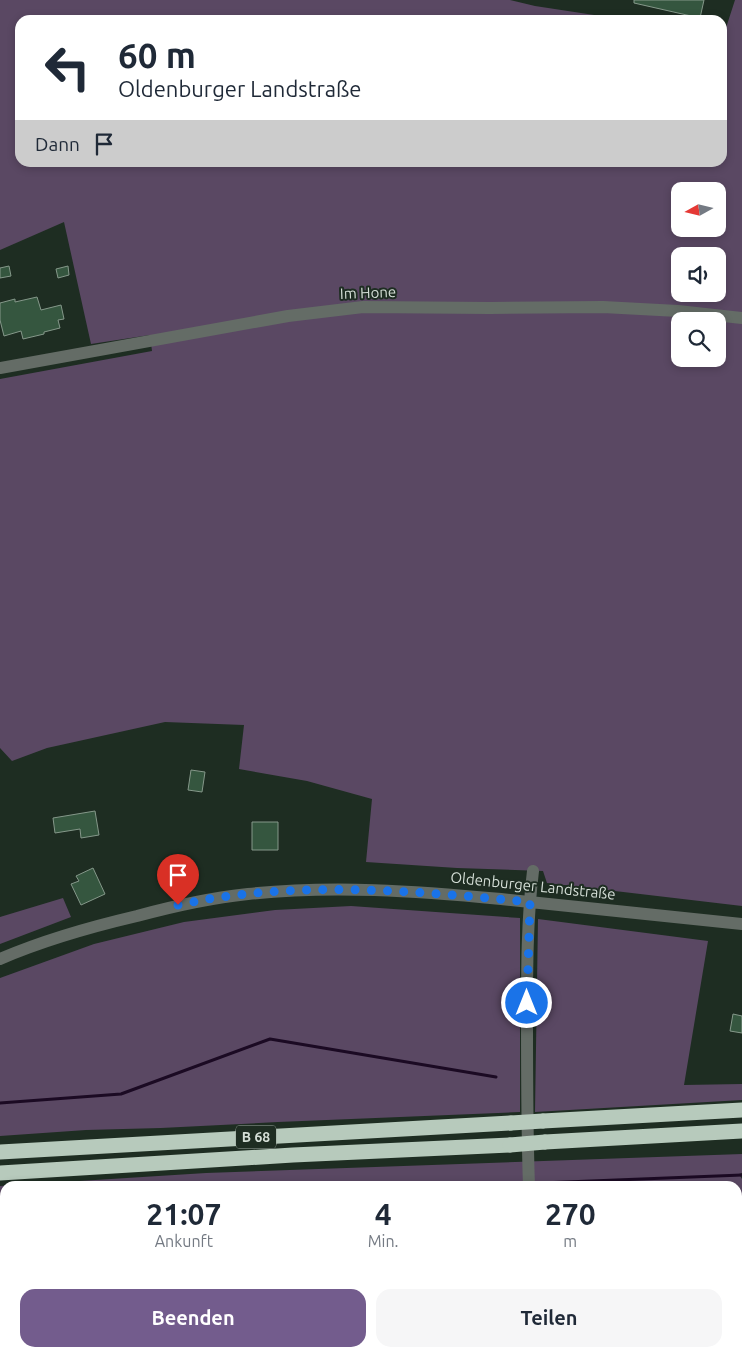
<!DOCTYPE html>
<html lang="de">
<head>
<meta charset="utf-8">
<style>
  body { margin:0; font-family:Ubuntu,sans-serif; background:#f6f6f7; color:#1f2937; height:100vh; display:flex; flex-direction:column; font-size:19px; white-space:nowrap }
  * { box-sizing:border-box; margin:0 }
  p { font-size:16px; color:#747a83 }
  .icon { flex:none; width:28px; height:28px; fill:none; stroke:currentColor; stroke-width:2; stroke-linecap:round; stroke-linejoin:round }
  .map { position:relative; flex:1; overflow:hidden }
  .sheet { position:absolute; left:0px; top:1181px; width:742px; height:176px; display:flex; flex-direction:column; background:#fff; border-radius:15px 15px 0 0; box-shadow:0 2px 8px #0003 }
  .sheet>* { flex:none }
  .hud { position:absolute; left:15px; top:15px; width:712px; height:152px; border-radius:15px; box-shadow:0 2px 8px #0003; background:#fff; color:#1f2937; overflow:hidden }
  .needle { width:32px; rotate:262deg }
  .fabs { position:absolute; left:671px; top:182px; display:grid; gap:10px }
  .fabs a { display:grid; place-items:center; width:55px; height:55px; border-radius:10px; background:#fff; box-shadow:0 2px 8px #0003; font-size:25px }
  .pin { position:absolute; display:grid; place-items:center; width:42px; height:42px; color:#fff; margin:-51px -21px; border-radius:50% 50% 50% 0; rotate:-45deg; box-shadow:0 0 5px #0007 }
  .pin .icon { rotate:45deg }
  .me { position:absolute; width:55px; margin:-28px; rotate:0deg; stroke-linejoin:round; filter:drop-shadow(0 0 4px #0008) }
  .turn { display:flex; align-items:center; gap:18px; height:105px; padding:0 20px; font-size:22px }
  .turn .icon { width:65px; height:65px; stroke-width:2.5 }
  .turn b { display:block; font-size:35px; line-height:42px }
  .then { display:flex; align-items:center; height:48px; padding:0 20px; background:#0003; gap:10px; font-size:19px }
  .eta { display:flex; justify-content:space-evenly; align-items:center; height:85px; text-align:center }
  .eta b { font-size:30px; font-weight:700; line-height:35px }
  .primary-button { display:flex; gap:10px; margin-top:auto; padding:10px 20px }
  .primary-button a { flex:1; height:58px; border-radius:15px; background:#735c8d; color:#fff; font-size:20px; font-weight:700; line-height:58px; text-align:center }
  .primary-button a+a { background:#f6f6f7; color:#1f2937 }
  .map>svg:first-child { display:block }
  .green { fill:#5a4863; fill-rule:evenodd }
  .lines { fill:none; stroke-linecap:round; stroke-linejoin:round }
  .stream { stroke:#1b0a23; stroke-width:3 }
  .building { fill:#35563f; stroke:#85988a }
  .minor { stroke:#646c66; stroke-width:12 }
  .highway { stroke:#b7cabc; stroke-width:15 }
  .highway-bridge { stroke:#b7cabc; stroke-width:15 }
  .route { stroke:#1a73e8; stroke-width:9; stroke-dasharray:0 16.2 }
  .labels { text-anchor:middle; stroke-width:4; stroke-linejoin:round; paint-order:stroke }
  .shield { fill:#1e2d22; stroke:#9da9a0; stroke-width:1 }
  .shield-label { font-size:14px; font-weight:bold; fill:#d4ded6 }
  .street-label { font-size:15px; fill:#d4ded6; stroke:#1e2d22 }
</style>
</head>
<body>
<div class="map">
<svg width="742" height="1357" viewBox="0 0 742 1357">
  <rect width="100%" height="100%" fill="#1e2d22"/>
  <!-- green -->
  <path class="green" d="M0,0H510L535,6L627,20H20V162H722L723,35L724,34L735,0H742V906L547,883L543,871L457,868L366,862L372,799L307,781L239,769L244,725L165,722L47,748L12,761L0,748V379L152,351L150,335L91,344L64,222L0,250ZM680,191H718V229H680ZM680,256H718V294H680ZM680,321H718V359H680Z
    M63,898L71,917L0,944V917Z
    M351,906L520,918V1112L278,1122L161,1128L86,1130L0,1136V978L94,944L184,922L275,910Z
    M538,919L708,941L684,1085L742,1084V1100L535,1112Z
    M742,1154V1173L739,1174L742,1179V1214H738V1186H5V1352H738V1304H742V1357H0V1186L206,1173Z"/>
  <g class="lines">
    <!-- stream -->
    <path class="stream" d="M0,1103L121,1094L270,1039L496,1077
      M541,1183L742,1175
      M0,1217H5"/>
  </g>
  <!-- building -->
  <path class="building" d="M634,0H704L700,18L634,3Z
    M9,266L11,276L0,278V268Z
    M68,266L69,275L58,278L56,269Z
    M37,297L41,310L61,305L64,319L58,320L60,328L44,332V334L23,339L21,331L4,336L0,320V303L15,299V302Z
    M191,770L205,772L202,792L188,790Z
    M95,811L99,835L81,838L80,829L55,833L53,818Z
    M252,822H278V850H252Z
    M93,868L105,894L81,905L71,884L79,881L76,876Z
    M733,1014L742,1016V1033L730,1031Z"/>
  <g class="lines">
    <!-- minor -->
    <path class="minor" d="M0,368L288,316L363,307L490,308L603,307L678,311L742,318
      M0,959C44,940 90,927 137,916C174,906 210,898 248,894C332,885 417,891 501,899C581,907 662,916 742,924
      M529,1186C527,1131 527,1075 527,1019C527,970 527,920 533,871"/>
    <!-- highway -->
    <path class="highway" d="M543,1121L742,1110
      M545,1142L742,1131
      M0,1152L511,1123
      M0,1173L293,1155L510,1145"/>
    <!-- highway-bridge -->
    <path class="highway-bridge" d="M511,1123L543,1121
      M510,1145L545,1142"/>
  </g>
  <g class="lines">
    <!-- route -->
    <path class="route" d="M178,905C191,903 203,899 216,898C319,882 426,892 530,902L527,1003"/>
  </g>
  <g class="labels">
    <!-- shield labels -->
    <rect class="shield" x="236" y="1125.5" width="40" height="23" rx="4"/>
    <g class="shield-label">
      <text x="256" y="1142">B 68</text>
    </g>
    <!-- street labels -->
    <g class="street-label">
      <text transform="translate(368 293) rotate(-2)" y="5">Im Hone</text>
      <text transform="translate(533 886) rotate(6)" y="5">Oldenburger Landstraße</text>
    </g>
  </g>
</svg>
<div class="fabs">
<a><svg class="needle" viewBox="-14 -14 28 28"><path d="M0-13l5 13h-10z" fill="#e53935"/><path d="M0 13l5-13h-10z" fill="#747a83"/></svg></a>
<a><svg class="icon" aria-label="sound" viewBox="0 0 24 24"><path d="M4 9h4l5-4v14l-5-4H4zM17 9q2 3 0 6"/></svg></a>
<a><svg class="icon" aria-label="search" viewBox="0 0 24 24"><circle cx="10" cy="10" r="6"/><path d="M15 15l6 6"/></svg></a>
</div>
<div class="pin" style="left:178px;top:905px;background:#d93025"><svg class="icon" aria-label="arrive" viewBox="0 0 24 24"><path d="M6 21V4h12l-3 4 3 4H6"/></svg></div>
<svg class="me" style="left:527px;top:1003px" viewBox="-20 -20 40 40"><circle r="17" fill="#1a73e8" stroke="#fff" stroke-width="3"/><path d="M0-11L8 9 0 5-8 9z" fill="#fff"/></svg>
<div class="hud">
<div class="turn"><svg class="icon" aria-label="left" viewBox="0 0 24 24"><path d="M17 20v-9H6M10 6l-5 5 5 5"/></svg><div><b>60 m</b>Oldenburger Landstraße</div></div>
<div class="then">Dann<svg class="icon" aria-label="arrive" viewBox="0 0 24 24"><path d="M6 21V4h12l-3 4 3 4H6"/></svg></div>
</div>
<section class="sheet">
<div class="eta">
<div><b>21:07</b><p>Ankunft</p></div>
<div><b>4</b><p>Min.</p></div>
<div><b>270</b><p>m</p></div>
</div>
<div class="primary-button"><a>Beenden</a><a>Teilen</a></div>
</section>
</div>
</body>
</html>
